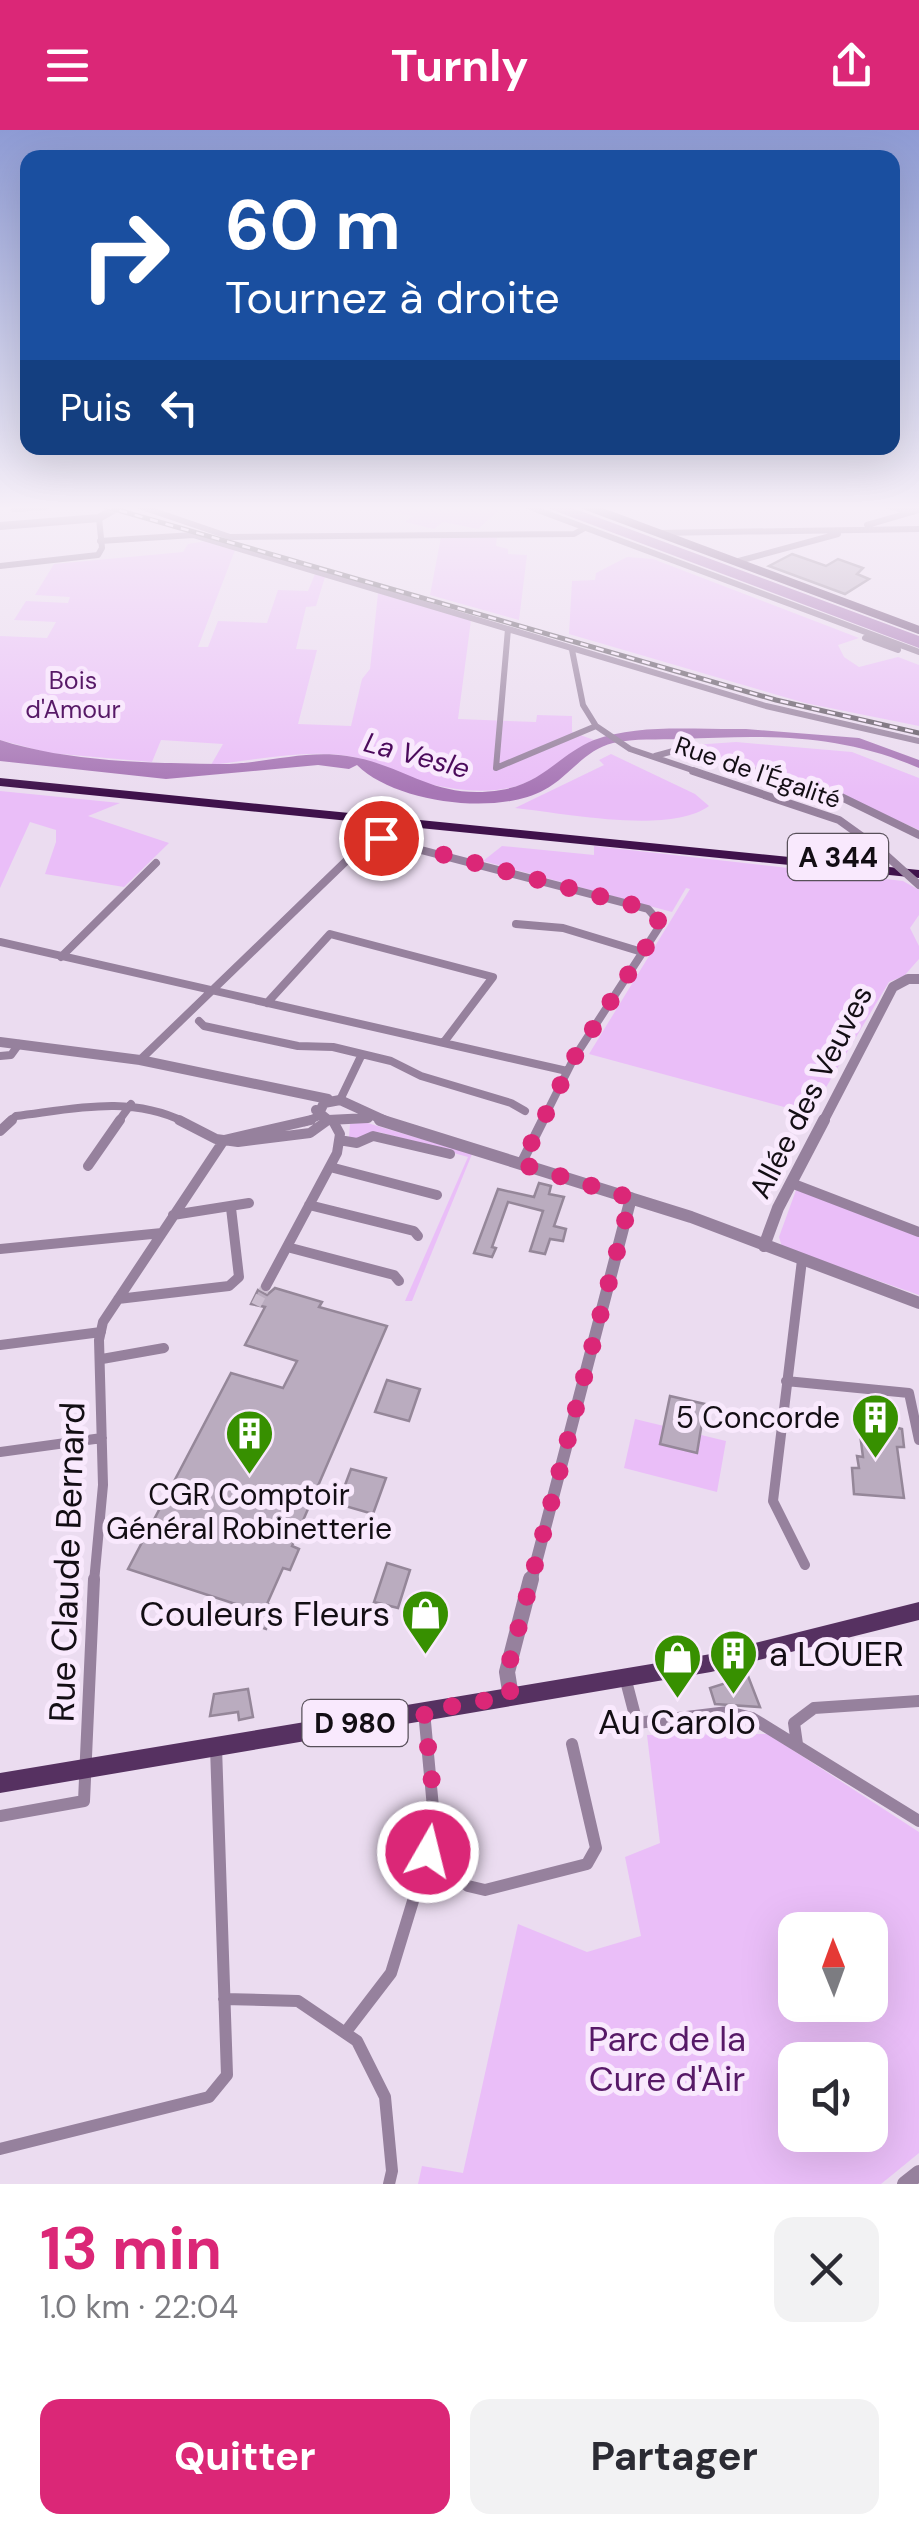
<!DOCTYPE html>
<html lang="fr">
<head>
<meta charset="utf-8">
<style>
  body { margin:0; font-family:"DM Sans",sans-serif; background:#f2f2f3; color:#2b2b33; height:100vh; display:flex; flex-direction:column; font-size:38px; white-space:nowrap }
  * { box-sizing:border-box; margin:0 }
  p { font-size:32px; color:#7c7c81 }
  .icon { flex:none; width:55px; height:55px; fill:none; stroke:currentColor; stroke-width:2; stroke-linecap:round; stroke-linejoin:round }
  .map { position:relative; height:2054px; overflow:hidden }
  .side { display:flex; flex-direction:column; background:#fff; flex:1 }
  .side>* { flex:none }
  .top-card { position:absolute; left:20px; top:20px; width:880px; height:305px; border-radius:20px; box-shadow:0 10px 40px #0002; background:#1a4fa0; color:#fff; overflow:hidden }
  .needle { width:65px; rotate:359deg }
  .fabs { position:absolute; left:778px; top:1782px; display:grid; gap:20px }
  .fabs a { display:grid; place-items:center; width:110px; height:110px; border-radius:20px; background:#fff; box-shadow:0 10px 40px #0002; font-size:50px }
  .pin { position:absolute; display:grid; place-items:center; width:85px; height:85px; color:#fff; margin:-42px; border:5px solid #fff; border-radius:50%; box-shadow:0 2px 10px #0007 }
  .me { position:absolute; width:110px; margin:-55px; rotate:8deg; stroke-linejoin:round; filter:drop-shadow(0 0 8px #0008) }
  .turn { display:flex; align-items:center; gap:35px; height:210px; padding:0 40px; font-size:45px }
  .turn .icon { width:130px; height:130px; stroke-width:2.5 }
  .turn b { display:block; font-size:70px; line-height:85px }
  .then { display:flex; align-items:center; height:95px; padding:0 40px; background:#0003; gap:20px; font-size:38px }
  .round { display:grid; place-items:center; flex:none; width:105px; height:105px; border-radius:20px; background:#f2f2f3 }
  .headline { display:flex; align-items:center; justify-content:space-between; height:170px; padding:0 40px }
  h1 { font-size:60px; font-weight:700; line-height:75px; color:#db2777 }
  .button { display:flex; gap:20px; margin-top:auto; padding:20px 40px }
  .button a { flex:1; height:115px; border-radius:20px; background:#db2777; color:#fff; font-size:40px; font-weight:700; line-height:115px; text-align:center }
  .button a+a { background:#f2f2f3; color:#2b2b33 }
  header { display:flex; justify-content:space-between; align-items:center; height:130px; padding:0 40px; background:#db2777; color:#fff; font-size:45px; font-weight:700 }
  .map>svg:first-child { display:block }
  .green { fill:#eabef8; fill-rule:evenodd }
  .water { fill:#a776b5 }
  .building { fill:#baacbf; stroke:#958799; stroke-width:2.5 }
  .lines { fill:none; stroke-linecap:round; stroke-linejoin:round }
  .minor-tunnel { stroke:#cbbdcf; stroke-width:10; stroke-dasharray:10 5; stroke-linecap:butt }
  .minor-far3 { stroke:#96819d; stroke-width:6 }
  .minor-far2 { stroke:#96819d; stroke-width:8 }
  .minor-far1 { stroke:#96819d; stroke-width:10 }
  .minor { stroke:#96819d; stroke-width:12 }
  .tertiary-far3 { stroke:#96819d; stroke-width:8 }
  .tertiary-far2 { stroke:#96819d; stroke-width:10 }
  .tertiary-far1 { stroke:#96819d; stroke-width:12 }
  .tertiary { stroke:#96819d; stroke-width:16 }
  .secondary { stroke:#71527a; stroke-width:8 }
  .primary { fill:#563161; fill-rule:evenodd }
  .motorway { fill:#3f124b; fill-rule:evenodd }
  .rail-casing { stroke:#605762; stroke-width:5 }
  .rail { stroke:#f9e9fd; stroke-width:2.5; stroke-dasharray:8; stroke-linecap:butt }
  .minor-bridge { stroke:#96819d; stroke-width:8 }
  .route { stroke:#db2777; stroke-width:18; stroke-dasharray:0 32.4 }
  .labels { text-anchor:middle; stroke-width:10; stroke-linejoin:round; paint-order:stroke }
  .far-park-label { font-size:25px; fill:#571967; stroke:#f9e9fd }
  .far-street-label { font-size:25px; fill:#130e14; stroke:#f9e9fd }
  .far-water-label { font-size:28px; font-style:italic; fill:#4b0a5b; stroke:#f9e9fd }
  .shield { fill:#f9e9fd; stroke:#58505a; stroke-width:2.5 }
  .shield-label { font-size:28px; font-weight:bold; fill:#130e14 }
  .street-label { font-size:30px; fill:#130e14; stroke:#f9e9fd }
  .poi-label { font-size:30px; fill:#130e14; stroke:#f9e9fd; text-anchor:end }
  .near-street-label { font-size:35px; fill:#130e14; stroke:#f9e9fd }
  .near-poi-label { font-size:35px; fill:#130e14; stroke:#f9e9fd; text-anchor:end }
  .near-park-label { font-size:35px; fill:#571967; stroke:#f9e9fd }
</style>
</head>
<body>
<header><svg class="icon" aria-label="menu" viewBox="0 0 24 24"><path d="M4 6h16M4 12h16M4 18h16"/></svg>Turnly<svg class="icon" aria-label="share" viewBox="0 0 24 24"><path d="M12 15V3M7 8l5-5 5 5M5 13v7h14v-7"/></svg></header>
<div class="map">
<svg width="919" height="2054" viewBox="0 0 919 2054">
  <rect width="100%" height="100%" fill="#ebdcf0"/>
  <!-- green -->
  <path class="green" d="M398,376H491L501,378L478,399L443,392L434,399L405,392L413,386L392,381Z
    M497,406L496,416L508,419V424L527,425L519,490L430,465L441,407Z
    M206,411L235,420L198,517H208L218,491L267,493L278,460L308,461L315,444L325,447L316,476L306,477L296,519L317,520L298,594L351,596L362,549L370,539L378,463L471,490L458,589L536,592L537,585L572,586V602L594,610C566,625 546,646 517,656C484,666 443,658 413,650C391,644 371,629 348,626C305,619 255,630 211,635L223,614L161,610L152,632L49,623L0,610V506L47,508L56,492L14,490L26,471L68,473L70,467L35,465L54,434L183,422L188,414Z
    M627,427L653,429L859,508L838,515L844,527L859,537L898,527L919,535V596L805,573L569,504L572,451L595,450L596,443Z
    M736,612L852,622L919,648V700L834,662L690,622L693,615Z
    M611,624L695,664L709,676C669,705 564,683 515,678L604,635L599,630Z
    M0,661L120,673L88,686L169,713L124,757L45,744L56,712V700L30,692L0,758Z
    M502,716L594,725V716L903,751L919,760V785L910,798L919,816V829L904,846L889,852L810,984L589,924L690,759L686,758L672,782L483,731Z
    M364,992L472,1024L412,1171H405L468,1027L379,1002L357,1011L349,1007L350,994Z
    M796,1060L862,1082L919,1107V1165L782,1117L779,1107Z
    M635,1289L726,1311L717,1362L624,1338Z
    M768,1604L919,1702V2023L881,2054H418L422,2036L463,2043L518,1794L587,1822L641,1806L625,1727L660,1713L647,1605ZM795,1800H870V1875H795ZM795,1930H870V2005H795Z"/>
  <!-- water -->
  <path class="water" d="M542,376H567L919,506V518Z
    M746,599L859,608L919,630V638C839,603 766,605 681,609C658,610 635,608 613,613C584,620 569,647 544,660C497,686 395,673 357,635L349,639L318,635L166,649L0,631V610C68,632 150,633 218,634C261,635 304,619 347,626C405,634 433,671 501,660C544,653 558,625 594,610C639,593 698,600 746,599Z"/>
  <!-- building -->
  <path class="building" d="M792,424L826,436L838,429L863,438L857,444L869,449L845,464L769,436Z
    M539,1053L551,1056L549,1064L564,1067L554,1096L566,1099L563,1111L550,1109L545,1124L530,1121L543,1081L508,1072L492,1117L496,1118L492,1127L474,1123L498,1059L534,1067Z
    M275,1158L322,1172L319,1177L387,1196L292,1416L299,1419L290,1440L283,1438L267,1474L275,1477L266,1499L248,1493L254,1480L128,1439L231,1243L283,1258L297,1231L245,1215L265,1177L251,1174L258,1160L267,1165Z
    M387,1250L420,1259L409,1291L375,1282Z
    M670,1266L705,1274L697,1323L660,1314Z
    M872,1291L902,1299L904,1317H897L904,1368L854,1364L852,1338H859L857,1326L863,1327L859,1296L873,1297Z
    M351,1339L386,1348L373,1384L338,1374Z
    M387,1433L410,1440L398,1478L374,1472Z
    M748,1546L760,1577L715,1574L710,1558Z
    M248,1559L253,1587L239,1590L238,1582L210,1586L214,1564Z"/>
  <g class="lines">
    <!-- minor-tunnel -->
    <path class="minor-tunnel" d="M256,1175L266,1156"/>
    <!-- minor-far3 -->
    <path class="minor-far3" d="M139,376L230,407L574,404L583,399
      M527,376L919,522
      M887,376L913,382
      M14,379L47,377
      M867,395L919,380
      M657,403L919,399
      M100,411L193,405L766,576L919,611
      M735,432L838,404
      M0,436L98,425L102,418L99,388
      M508,499L496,638L596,596L583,575L572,520
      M865,508L898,520
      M596,596L630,619L701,643
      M655,626L677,620L762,643"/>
    <!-- minor-far2 -->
    <path class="minor-far2" d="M693,641L839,690L878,718
      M753,641L829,661L919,705
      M516,794L563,798L642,822
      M0,812L567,941
      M61,827L156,733
      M267,873L330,804L493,847L444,912
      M199,891L204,896L298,916L333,917L391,931L421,946L511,973L525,981
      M0,926L11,925L19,914
      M140,930L371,707L648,779L661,794L574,928L542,992
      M340,970L362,924
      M9,992L16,986C74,979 130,965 184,992
      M118,992L131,974
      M305,992L321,985
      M325,992L328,990"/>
    <!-- minor-far1 -->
    <path class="minor-far1" d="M179,990L216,1009L238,1012L310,1003L328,990
      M0,1001L12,990
      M339,1010L357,1013L373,1006L450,1024
      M521,1034L543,990
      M88,1036L120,990
      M330,1037L437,1065
      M791,1053L919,1102
      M309,1075L414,1101L418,1106
      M173,1085L249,1073
      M287,1117L394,1145L399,1151
      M0,1119L162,1103
      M802,1130L773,1371L805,1435
      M266,1156L337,1023L340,1004L333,991
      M118,1169L229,1156L239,1147L231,1078
      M0,1215L101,1202
      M102,1229L164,1218
      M786,1251L909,1263L919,1310
      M0,1322L102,1308
      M94,1452L103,1355L99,1210L103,1192L224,1010L311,990"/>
    <!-- minor -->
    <path class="minor" d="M625,1547L637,1593L728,1582L752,1588L919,1691
      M797,1614L794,1593L814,1578L919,1571
      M0,1686L84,1671L94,1449
      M428,1722L468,1756L485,1760L587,1734L596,1718L572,1614
      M224,1869L298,1871L357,1911L385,1967L392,2041L389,2054
      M345,1903L391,1843L435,1699L424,1581
      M0,2019L209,1967L227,1945L216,1617"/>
    <!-- tertiary-far3 -->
    <path class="tertiary-far3" d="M0,396L99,388L120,376"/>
    <!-- tertiary-far2 -->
    <path class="tertiary-far2" d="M0,912L140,930L328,969
      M316,980L328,990L368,988
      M319,983L324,973L340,970L388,992
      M823,992L893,857L908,849H919"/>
    <!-- tertiary-far1 -->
    <path class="tertiary-far1" d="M380,990L691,1087L919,1173
      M764,1116L778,1078L824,990
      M531,1452L631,1068"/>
    <!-- tertiary -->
    <path class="tertiary" d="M511,1567L507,1542L531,1449
      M905,2054L919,2043"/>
    <!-- secondary -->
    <path class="secondary" d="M586,376L919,500"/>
    <!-- primary -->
    <path class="primary" d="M919,1472V1490L711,1542L0,1663V1643L711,1524Z"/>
    <!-- motorway -->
    <path class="motorway" d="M0,648L919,740V748L0,656Z"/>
    <defs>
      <path id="rail" d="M104,376L776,570L919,603"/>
    </defs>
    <!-- rail casing -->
    <use href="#rail" class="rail-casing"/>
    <!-- rail -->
    <use href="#rail" class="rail"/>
    <!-- minor-bridge -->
    <path class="minor-bridge" d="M878,718L919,755"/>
  </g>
  <!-- sky -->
  <linearGradient id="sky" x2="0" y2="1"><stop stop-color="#8e9bd4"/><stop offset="0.57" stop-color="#f6eff8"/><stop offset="1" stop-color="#f6eff8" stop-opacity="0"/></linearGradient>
  <rect width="919" height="663" fill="url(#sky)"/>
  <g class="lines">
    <!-- route -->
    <path class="route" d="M381,708L648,779L661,794L574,928L521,1034L631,1068L507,1542L511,1566L424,1581L436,1688L428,1722"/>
  </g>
  <!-- icons -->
  <defs>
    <symbol id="building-pin" viewBox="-11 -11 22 30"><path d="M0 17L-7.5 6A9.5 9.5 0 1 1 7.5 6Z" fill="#379000" stroke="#f9e9fd"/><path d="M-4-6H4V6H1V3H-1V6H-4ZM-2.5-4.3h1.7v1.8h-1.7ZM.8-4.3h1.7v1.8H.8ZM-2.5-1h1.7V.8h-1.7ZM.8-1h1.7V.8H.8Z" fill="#fff"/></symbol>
    <symbol id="shop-pin" viewBox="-11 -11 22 30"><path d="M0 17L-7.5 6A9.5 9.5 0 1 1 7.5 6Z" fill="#379000" stroke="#f9e9fd"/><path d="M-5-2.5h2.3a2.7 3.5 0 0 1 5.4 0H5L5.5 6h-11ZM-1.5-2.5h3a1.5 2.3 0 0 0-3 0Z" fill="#fff"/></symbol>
  </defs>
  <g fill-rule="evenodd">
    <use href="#building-pin" x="848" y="1260" width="55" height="75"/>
    <use href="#building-pin" x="222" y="1276" width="55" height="75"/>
    <use href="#shop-pin" x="398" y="1456" width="55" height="75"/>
    <use href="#building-pin" x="706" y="1496" width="55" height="75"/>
    <use href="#shop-pin" x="650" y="1500" width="55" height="75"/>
  </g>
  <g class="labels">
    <!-- far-park labels -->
    <g class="far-park-label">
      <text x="73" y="559">Bois<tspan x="73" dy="29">d'Amour</tspan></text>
    </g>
    <!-- far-street labels -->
    <g class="far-street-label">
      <text transform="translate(758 642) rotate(19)" y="9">Rue de l'Égalité</text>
    </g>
    <!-- far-water labels -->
    <g class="far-water-label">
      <text transform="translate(417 625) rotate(15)" y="10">La Vesle</text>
    </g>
    <!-- shield labels -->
    <g class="shield">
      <rect x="788" y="704" width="100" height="46" rx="8"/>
      <rect x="302.5" y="1570" width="105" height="46" rx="8"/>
    </g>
    <g class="shield-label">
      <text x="838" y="737">A 344</text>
      <text x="355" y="1603">D 980</text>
    </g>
    <!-- street labels -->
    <g class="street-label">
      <text transform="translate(811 962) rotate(-63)" y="10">Allée des Veuves</text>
    </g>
    <!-- poi labels -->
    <g class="poi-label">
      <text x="840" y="1298">5 Concorde</text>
      <text x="249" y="1375" text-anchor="middle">CGR Comptoir<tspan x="249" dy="34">Général Robinetterie</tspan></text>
    </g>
    <!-- near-street labels -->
    <g class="near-street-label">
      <text transform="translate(67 1432) rotate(-88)" y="12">Rue Claude Bernard</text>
    </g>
    <!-- near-poi labels -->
    <g class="near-poi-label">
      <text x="390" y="1496">Couleurs Fleurs</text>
      <text x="769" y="1536" text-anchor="start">a LOUER</text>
      <text x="677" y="1604" text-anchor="middle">Au Carolo</text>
    </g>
    <!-- near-park labels -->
    <g class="near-park-label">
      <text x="667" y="1921">Parc de la<tspan x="667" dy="40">Cure d'Air</tspan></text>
    </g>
  </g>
</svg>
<div class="fabs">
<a><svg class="needle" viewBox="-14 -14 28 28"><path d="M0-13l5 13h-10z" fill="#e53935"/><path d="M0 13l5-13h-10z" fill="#7c7c81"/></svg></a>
<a><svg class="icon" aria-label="sound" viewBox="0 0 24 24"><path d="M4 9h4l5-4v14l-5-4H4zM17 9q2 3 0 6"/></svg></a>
</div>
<div class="pin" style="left:381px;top:708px;background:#d93025"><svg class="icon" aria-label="arrive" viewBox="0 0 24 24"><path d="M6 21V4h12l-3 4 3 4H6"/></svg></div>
<svg class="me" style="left:428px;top:1722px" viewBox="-20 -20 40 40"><circle r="17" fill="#db2777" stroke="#fff" stroke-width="3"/><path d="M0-11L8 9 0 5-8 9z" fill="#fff"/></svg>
<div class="top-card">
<div class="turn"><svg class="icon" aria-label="right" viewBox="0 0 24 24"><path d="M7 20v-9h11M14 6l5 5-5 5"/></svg><div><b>60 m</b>Tournez à droite</div></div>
<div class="then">Puis<svg class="icon" aria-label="left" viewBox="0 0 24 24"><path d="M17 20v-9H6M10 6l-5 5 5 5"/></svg></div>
</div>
</div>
<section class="side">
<div class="headline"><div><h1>13 min</h1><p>1.0 km · 22:04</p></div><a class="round"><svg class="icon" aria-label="close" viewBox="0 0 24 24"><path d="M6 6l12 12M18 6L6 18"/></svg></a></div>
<div class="button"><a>Quitter</a><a>Partager</a></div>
</section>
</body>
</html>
